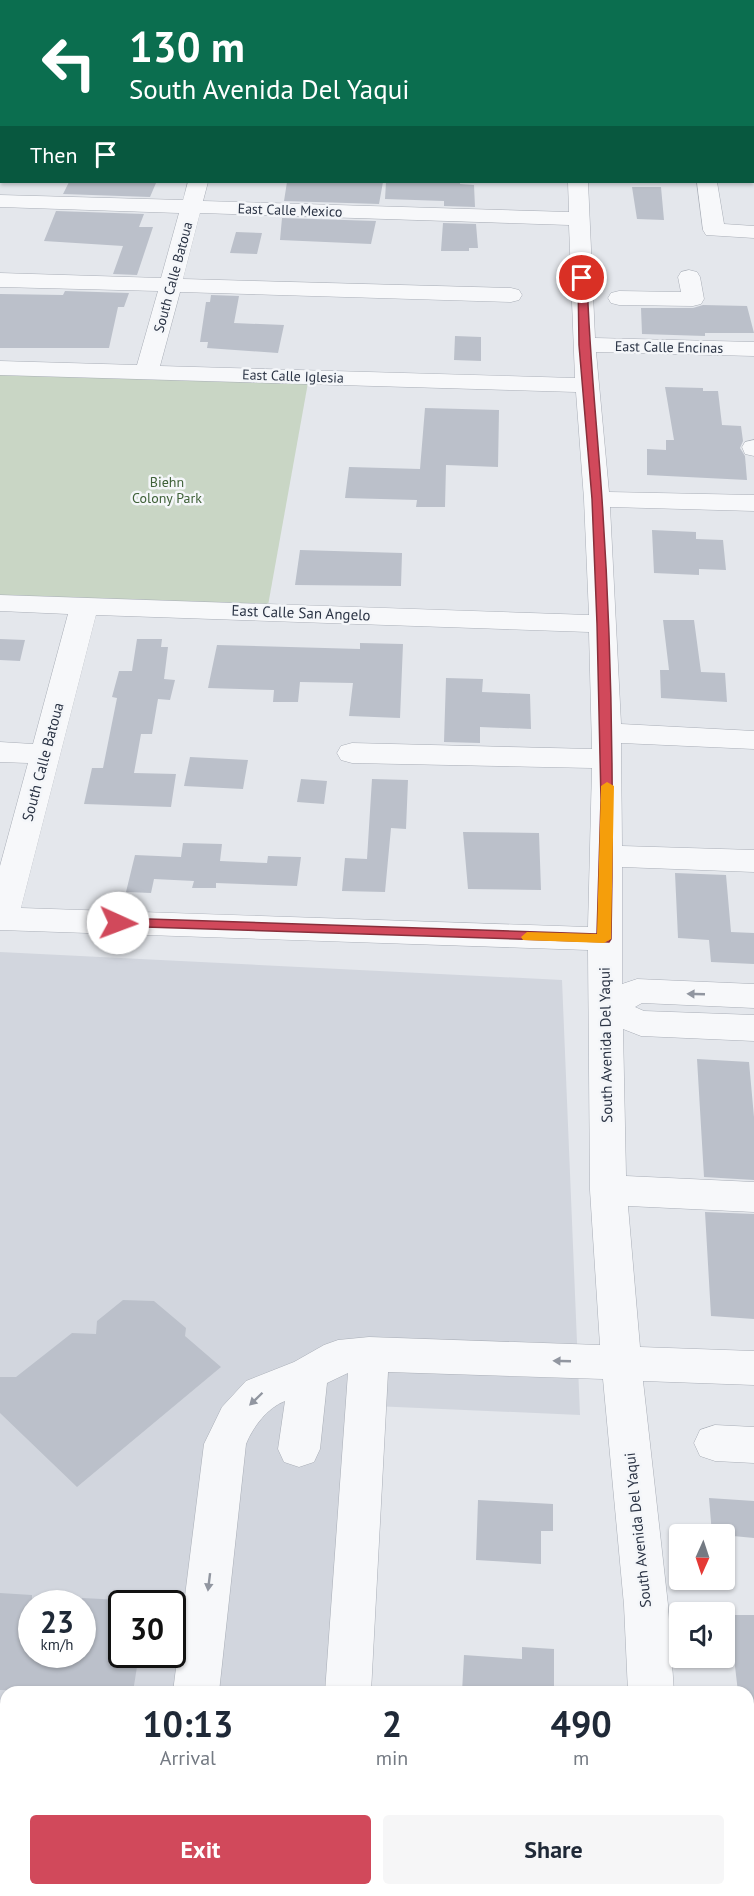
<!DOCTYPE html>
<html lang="en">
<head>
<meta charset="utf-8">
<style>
  body { margin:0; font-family:"PT Sans",sans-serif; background:#f6f6f7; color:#1f2937; height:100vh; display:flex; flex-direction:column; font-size:22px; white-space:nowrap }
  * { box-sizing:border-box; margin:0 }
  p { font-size:20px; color:#747a83 }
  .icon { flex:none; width:33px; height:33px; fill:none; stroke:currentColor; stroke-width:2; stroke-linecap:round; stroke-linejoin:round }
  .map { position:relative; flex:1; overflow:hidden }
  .side { position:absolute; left:0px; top:1686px; width:754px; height:210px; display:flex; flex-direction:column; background:#fff; border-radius:18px 18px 0 0; box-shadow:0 2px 4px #0004 }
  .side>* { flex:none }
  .guide { position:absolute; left:0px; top:0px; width:754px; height:183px; box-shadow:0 2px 4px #0004; background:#0b6e4f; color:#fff; overflow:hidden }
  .needle { width:39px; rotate:183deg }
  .fabs { position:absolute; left:669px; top:1524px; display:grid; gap:12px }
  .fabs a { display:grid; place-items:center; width:66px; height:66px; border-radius:6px; background:#fff; box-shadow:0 2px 4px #0004; font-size:30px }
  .speed { position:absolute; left:18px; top:1590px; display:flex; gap:12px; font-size:30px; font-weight:700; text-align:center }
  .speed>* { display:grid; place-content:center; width:78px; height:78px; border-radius:50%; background:#fff; box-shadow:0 2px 4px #0004; line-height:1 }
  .speed small { font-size:15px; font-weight:400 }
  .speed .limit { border:3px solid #111; border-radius:9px; background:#fff; color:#111 }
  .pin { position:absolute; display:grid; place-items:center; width:51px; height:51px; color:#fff; margin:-26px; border:3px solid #fff; border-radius:50%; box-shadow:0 2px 6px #0007 }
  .me { position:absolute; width:66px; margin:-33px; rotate:92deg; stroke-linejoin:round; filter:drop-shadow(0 0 4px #0008) }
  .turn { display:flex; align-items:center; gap:21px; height:126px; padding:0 30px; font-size:27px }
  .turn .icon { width:78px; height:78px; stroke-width:2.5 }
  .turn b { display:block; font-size:42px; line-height:51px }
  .then { display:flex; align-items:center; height:57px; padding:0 30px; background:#0003; gap:12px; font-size:22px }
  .eta { display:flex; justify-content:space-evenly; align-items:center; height:102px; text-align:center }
  .eta b { font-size:36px; font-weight:800; line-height:42px }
  .primary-button { display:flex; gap:12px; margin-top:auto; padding:12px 30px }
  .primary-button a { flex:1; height:69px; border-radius:6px; background:#d1495b; color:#fff; font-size:24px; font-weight:800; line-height:69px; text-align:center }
  .primary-button a+a { background:#f6f6f7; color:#1f2937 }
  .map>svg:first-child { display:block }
  .built { fill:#d2d6de; fill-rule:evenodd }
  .green { fill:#c9d6c5 }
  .building { fill:#bbc0ca }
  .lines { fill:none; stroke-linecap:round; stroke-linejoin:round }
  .minor-casing { stroke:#a9aeb7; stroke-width:1 }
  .minor { fill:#f7f8fa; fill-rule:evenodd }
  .oneway { fill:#9196a0 }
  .route { fill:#d1495b; stroke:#882f3b; stroke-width:1.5 }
  .slow { fill:#f59e0b }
  .labels { text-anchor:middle; stroke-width:5; stroke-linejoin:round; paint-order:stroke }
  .far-street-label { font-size:14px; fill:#2b3445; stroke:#f4f6f9 }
  .far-park-label { font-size:14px; fill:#3f6138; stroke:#f4f6f9 }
  .street-label { font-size:15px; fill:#2b3445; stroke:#f4f6f9 }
</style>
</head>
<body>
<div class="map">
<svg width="754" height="1896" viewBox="0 0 754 1896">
  <rect width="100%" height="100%" fill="#e4e7ec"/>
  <!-- built -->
  <path class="built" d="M0,952L562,980L580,1415L351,1405L329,1692H6V1890H313L312,1896H0ZM32,1604H82V1654H32ZM122,1604H172V1654H122Z"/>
  <!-- green -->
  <path class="green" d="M0,368L309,377L267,611L0,603Z"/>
  <!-- building -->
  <path class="building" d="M69,182H124L156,183L150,197L63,194Z
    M287,182H383L379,204L284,201Z
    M386,182H460V184L474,185L475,207L444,206V201L385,199Z
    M632,187H661L664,220L637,219Z
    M56,211L144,214L139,227H153L137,275L113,274L123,246L44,241Z
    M282,218L376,221L371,244L280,240Z
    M443,223L476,224L478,248H469V251H441Z
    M236,232L262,233L257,254L230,253Z
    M65,291L129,293L124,307H118L109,348H0V294L63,295Z
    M211,295L239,296L234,323L284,325L278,353L207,348L208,342H200L206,302H210Z
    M703,305L747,306L754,333H705V336L642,334L641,308H693Z
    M455,336L481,337V361L454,360Z
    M665,387L703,388V391H718L722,425L741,426L743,441L740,448L745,456L747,480L647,475V449L666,450V440H674Z
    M425,408L499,410L498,467L446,465L445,507H416L417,500L345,498L349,467L420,469Z
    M652,530L696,532V539L723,540L726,570L699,569V575L654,573Z
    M300,550L402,553L401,586L295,585Z
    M663,620H694L701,672L725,673L727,702L661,698L660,670H669Z
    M0,639L25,640L20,661L0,660Z
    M137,639H162L161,647H168L164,679L175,680L170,700L158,699L152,734H141L134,773L176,774L171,807L84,804L92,768H103L117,698L112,697L119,671H132Z
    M360,643L403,644L400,718L349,716L353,683L300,682L298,702H273L274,690L208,688L217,645L360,649Z
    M446,678L483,679L482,692L530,694L531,729L480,727V743L444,742Z
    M190,757L248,760L243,789L184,786Z
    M301,779L327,781L324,804L297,802Z
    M372,779L408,780L406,829L391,828L385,892L342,891L345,858L367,859Z
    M463,832L539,833L541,890L468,889Z
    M183,843L222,844L220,861L267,863L268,856L301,857L297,886L216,883V888H192L194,881L154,879L151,893L126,892L135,855L181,857Z
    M675,873L726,875L731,932L754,933V964L711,962L709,940L678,938Z
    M697,1059L749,1062L754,1117V1180L704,1177Z
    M705,1212L754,1214V1319L711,1316Z
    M123,1300L154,1301L186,1328L185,1336L221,1367L77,1487L0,1413V1377H16L72,1333L96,1334L97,1321Z
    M709,1498L754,1501V1538L712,1534Z
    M478,1500L553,1504V1531H541V1564L476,1560Z
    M0,1593L32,1595V1654H82V1598L122,1600V1654H139L133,1692L0,1690Z
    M729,1615H754V1712H748V1692H738Z
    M522,1647L554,1649V1692H462L464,1655L522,1659Z"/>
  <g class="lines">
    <defs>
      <path id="minor" d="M13,0H31V2H13Z
        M110,0H128V2H110Z
        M208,0H226L208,2Z
        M306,0H324V2H306Z
        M557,0H575V2H557Z
        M0,39H2L0,52Z
        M753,53H754V65H753Z
        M0,95H2V107H0Z
        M0,139H2V151H0Z
        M188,182H208L203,201L569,212L568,182H588L595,338L754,342V356L596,352L609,492L754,495V511L610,507L621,724L754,731V749L621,743L622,846L754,850V872L622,867V984L637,979L754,984V1008L642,1003L635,1007L644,1011L754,1015V1041L641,1036L623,1029L626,1176L754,1182V1212L628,1206L640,1347L754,1351V1385L643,1381L668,1605L674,1692H628L624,1605L603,1379L388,1372L371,1692H325L348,1373L327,1383L320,1449L314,1462L299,1467L284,1462L278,1449L285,1401C267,1408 253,1427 246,1444L219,1692H173L204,1444L222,1407L246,1381L294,1362L324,1345L338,1340L369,1337L600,1345L590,1190L588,950L0,930V866L28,763L0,762V742L33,744L68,614L0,611V595L589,615L584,499L576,392L0,375V361L137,365L158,291L0,287V273L161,278L179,213L0,207V195L183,200ZM200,213L569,225L575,378L160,366L180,292L511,302L519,300L522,295L519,290L511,288L183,279ZM96,615L589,632L592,749L352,743L341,746L337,753L341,760L352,763L592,768L588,927L21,908Z
        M697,182H717L724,224L754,226V238L706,235L703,230Z
        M689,270L697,272L700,277L704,299L701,304L693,306L619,305L611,303L608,298L611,293L619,291L681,292L678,277L681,272Z
        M754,440V456L745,454L742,447L745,442Z
        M715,1425L754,1427V1463L715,1461L700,1456L694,1443L700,1430Z
        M148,1890H196L195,1896H147Z
        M311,1890H359L358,1896H310Z
        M638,1890H686V1896H638Z"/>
    </defs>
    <!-- minor casing -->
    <use href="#minor" class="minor-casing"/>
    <!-- minor -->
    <use href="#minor" class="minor"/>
  </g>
  <!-- one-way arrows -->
  <defs><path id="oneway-solid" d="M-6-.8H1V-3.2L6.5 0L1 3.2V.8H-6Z" transform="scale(1.5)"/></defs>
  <g class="oneway">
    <use href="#oneway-solid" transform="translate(696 994) rotate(-178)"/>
    <use href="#oneway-solid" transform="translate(562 1361) rotate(-178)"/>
    <use href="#oneway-solid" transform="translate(256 1399) rotate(136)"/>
    <use href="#oneway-solid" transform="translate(209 1582) rotate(97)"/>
  </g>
  <!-- route -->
  <path class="route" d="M582,275L587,278C589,352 597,425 602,499C612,646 614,792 611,939L609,942L113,926L111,923L118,918L597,934L601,800L597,624L592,499L579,345L578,278Z"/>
  <!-- slow -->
  <path class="slow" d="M607,782L614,786L611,939L604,943L523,940L521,937L527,932L597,934L601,786Z"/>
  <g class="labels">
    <!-- far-street labels -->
    <g class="far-street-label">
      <text transform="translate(290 210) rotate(2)" y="5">East Calle Mexico</text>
      <text transform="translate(173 277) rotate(-75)" y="5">South Calle Batoua</text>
      <text transform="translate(669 347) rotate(1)" y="5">East Calle Encinas</text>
      <text transform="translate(293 376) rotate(2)" y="5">East Calle Iglesia</text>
    </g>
    <!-- far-park labels -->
    <g class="far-park-label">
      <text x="167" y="487">Biehn<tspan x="167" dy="16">Colony Park</tspan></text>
    </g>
    <!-- street labels -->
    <g class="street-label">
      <text transform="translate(301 613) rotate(2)" y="5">East Calle San Angelo</text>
      <text transform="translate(43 762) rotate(-75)" y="5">South Calle Batoua</text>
      <text transform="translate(606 1045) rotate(-91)" y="5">South Avenida Del Yaqui</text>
      <text transform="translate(638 1530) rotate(-96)" y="5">South Avenida Del Yaqui</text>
    </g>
  </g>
</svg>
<div class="fabs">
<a><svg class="needle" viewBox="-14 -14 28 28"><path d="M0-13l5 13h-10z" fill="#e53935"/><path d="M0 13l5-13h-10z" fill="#747a83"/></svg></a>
<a><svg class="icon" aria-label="sound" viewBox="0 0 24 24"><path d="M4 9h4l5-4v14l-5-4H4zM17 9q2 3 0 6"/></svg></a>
</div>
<div class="speed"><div>23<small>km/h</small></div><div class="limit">30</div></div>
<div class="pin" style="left:582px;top:278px;background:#d93025"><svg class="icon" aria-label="arrive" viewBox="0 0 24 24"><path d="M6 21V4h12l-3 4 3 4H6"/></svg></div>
<svg class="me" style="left:118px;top:923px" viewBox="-20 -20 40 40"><circle r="19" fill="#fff"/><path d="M0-13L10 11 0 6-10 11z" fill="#d1495b"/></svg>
<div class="guide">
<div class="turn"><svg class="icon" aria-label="left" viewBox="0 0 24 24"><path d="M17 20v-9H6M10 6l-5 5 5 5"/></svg><div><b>130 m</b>South Avenida Del Yaqui</div></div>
<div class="then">Then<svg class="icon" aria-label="arrive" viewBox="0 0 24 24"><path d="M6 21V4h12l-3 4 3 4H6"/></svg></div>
</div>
<section class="side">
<div class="eta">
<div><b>10:13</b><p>Arrival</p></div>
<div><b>2</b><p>min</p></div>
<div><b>490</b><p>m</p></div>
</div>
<div class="primary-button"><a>Exit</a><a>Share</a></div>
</section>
</div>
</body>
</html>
